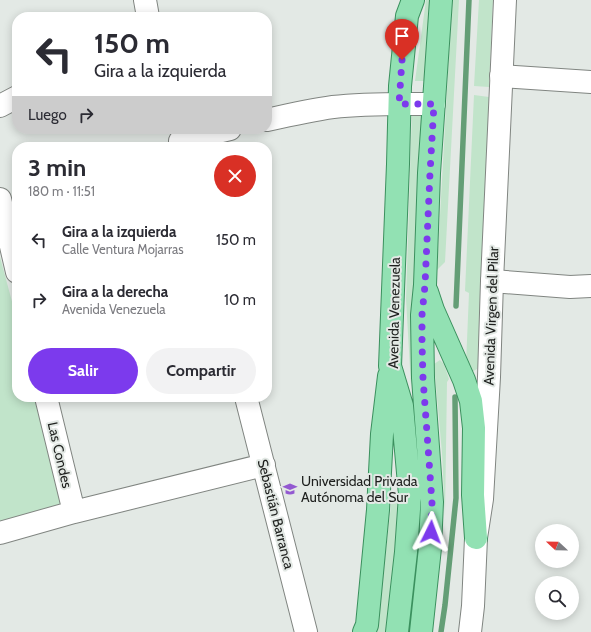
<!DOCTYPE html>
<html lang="es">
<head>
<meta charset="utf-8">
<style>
  body { margin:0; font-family:Cabin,sans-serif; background:#f2f2f3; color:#2b2b33; height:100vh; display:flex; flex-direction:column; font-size:15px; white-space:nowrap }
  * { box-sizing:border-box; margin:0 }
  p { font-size:13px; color:#7c7c81 }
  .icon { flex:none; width:22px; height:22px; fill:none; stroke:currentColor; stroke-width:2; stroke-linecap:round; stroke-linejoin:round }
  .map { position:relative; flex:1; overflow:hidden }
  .sheet { position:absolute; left:12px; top:142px; width:260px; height:260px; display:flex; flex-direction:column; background:#fff; border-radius:16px; box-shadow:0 2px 10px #0003 }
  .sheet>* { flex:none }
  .guide { position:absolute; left:12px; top:12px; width:260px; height:122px; border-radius:16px; box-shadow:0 2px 10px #0003; background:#fff; color:#2b2b33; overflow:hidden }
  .needle { width:26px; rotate:292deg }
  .fabs { position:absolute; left:535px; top:524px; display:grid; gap:8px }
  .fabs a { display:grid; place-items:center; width:44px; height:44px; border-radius:50%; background:#fff; box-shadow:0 2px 10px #0003; font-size:20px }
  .pin { position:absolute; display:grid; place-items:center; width:34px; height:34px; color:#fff; margin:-41px -17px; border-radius:50% 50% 50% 0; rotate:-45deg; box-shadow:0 0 4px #0007 }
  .pin .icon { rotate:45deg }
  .me { position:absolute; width:44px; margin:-22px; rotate:3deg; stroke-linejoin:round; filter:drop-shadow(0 0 3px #0008) }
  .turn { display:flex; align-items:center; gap:14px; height:84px; padding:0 16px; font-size:18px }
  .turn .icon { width:52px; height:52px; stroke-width:2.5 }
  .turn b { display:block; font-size:28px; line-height:34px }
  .then { display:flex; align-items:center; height:38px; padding:0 16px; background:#0003; gap:8px; font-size:15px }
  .round { display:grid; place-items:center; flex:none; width:42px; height:42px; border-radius:21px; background:#f2f2f3 }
  .headline { display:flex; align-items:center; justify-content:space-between; height:68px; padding:0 16px }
  h1 { font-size:24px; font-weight:700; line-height:30px }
  .primary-button { display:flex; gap:8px; margin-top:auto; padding:8px 16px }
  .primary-button a { flex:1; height:46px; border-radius:24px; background:#7c3aed; color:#fff; font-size:16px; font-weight:700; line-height:46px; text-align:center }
  .primary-button a+a { background:#f2f2f3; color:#2b2b33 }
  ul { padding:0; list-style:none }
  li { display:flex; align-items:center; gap:12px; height:60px; padding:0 16px }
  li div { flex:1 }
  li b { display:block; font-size:15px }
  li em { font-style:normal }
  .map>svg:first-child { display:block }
  .green { fill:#c1e4ca }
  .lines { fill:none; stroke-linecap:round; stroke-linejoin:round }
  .stream { stroke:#649e76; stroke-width:5.5 }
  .minor-casing { stroke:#808581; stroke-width:24 }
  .secondary-casing { stroke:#808581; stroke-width:24 }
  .primary-casing { stroke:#3b905e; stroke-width:24 }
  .minor { stroke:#fff; stroke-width:22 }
  .secondary { stroke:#fff; stroke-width:22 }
  .primary { stroke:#92e1b3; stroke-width:22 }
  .route { stroke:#7c3aed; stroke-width:7; stroke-dasharray:0 12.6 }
  .labels { text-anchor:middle; stroke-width:4; stroke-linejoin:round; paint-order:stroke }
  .street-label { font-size:14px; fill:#1e201e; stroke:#e3e9e5 }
  .poi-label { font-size:14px; fill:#1e201e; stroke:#e3e9e5; text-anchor:start }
</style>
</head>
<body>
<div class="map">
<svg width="591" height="632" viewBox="0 0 591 632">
  <rect width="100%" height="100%" fill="#e3e9e5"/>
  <!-- green -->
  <path class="green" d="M426,0H431L424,81H415Z
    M452,0H459L445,262L437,270Z
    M479,0H493L489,87L474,86Z
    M474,95L489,97L479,363L477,369L472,372L466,364L469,293L465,291Z
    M412,111L422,112L413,302L411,386L406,299Z
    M0,257L17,320V397H38L66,504L0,521Z
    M440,360L444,364L449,379L447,382L445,516L442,453L434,364Z
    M397,495C397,541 391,587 386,632H377L392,496Z"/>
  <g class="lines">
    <!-- stream -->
    <path class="stream" d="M456,306L469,0
      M441,632L445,605L456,498L455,397"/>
    <defs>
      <path id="minor" d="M145,0L148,17
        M501,76L591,82
        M0,106L17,97
        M267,120C289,115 311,110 333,107C366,103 400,104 434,104
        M180,141L230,129
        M0,199L17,272
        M492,281L570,287L591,286
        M46,397L74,512
        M246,397L306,632
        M0,533L74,512L264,465"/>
      <path id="secondary" d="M470,632L473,606L476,538L482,499L489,377L492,281L505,0"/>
      <path id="primary" d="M427,292L433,310L464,380L471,401L474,428L473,495L476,538
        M364,632L367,625L378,510L382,434L389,376
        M397,632L406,552L410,495L402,406L390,366L398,164L400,86L407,16L413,0
        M421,632L430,548L432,502L423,378L422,315L425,285L429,173L441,0"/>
    </defs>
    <!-- minor casing -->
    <use href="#minor" class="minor-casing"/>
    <!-- secondary casing -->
    <use href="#secondary" class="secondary-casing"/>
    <!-- primary casing -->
    <use href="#primary" class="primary-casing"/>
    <!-- minor -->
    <use href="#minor" class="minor"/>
    <!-- secondary -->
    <use href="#secondary" class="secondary"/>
    <!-- primary -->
    <use href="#primary" class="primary"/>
  </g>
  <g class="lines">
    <!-- route -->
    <path class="route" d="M402,60L399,104H434L430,173L425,285L422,315V343L423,378L432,502L431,532"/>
  </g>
  <!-- icons -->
  <defs>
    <symbol id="university-bare" viewBox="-9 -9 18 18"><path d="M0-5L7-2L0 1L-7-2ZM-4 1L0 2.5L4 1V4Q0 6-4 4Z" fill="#9359d1" stroke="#e3e9e5" stroke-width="2.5" paint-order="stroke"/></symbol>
  </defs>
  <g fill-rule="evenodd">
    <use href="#university-bare" x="280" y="479" width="20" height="20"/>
  </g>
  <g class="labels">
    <!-- street labels -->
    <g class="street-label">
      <text transform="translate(394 313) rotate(-89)" y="5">Avenida Venezuela</text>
      <text transform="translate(491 316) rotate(-88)" y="5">Avenida Virgen del Pilar</text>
      <text transform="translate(60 455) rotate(77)" y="5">Las Condes</text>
      <text transform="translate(276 514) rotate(76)" y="5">Sebastián Barranca</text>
    </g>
    <!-- poi labels -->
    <g class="poi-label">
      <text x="301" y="486">Universidad Privada<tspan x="301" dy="16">Autónoma del Sur</tspan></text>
    </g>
  </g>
</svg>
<div class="fabs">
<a><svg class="needle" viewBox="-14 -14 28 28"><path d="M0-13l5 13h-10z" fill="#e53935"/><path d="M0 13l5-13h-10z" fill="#7c7c81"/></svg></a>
<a><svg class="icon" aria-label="search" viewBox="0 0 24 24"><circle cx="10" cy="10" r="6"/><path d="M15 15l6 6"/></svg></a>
</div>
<div class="pin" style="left:402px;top:60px;background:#d93025"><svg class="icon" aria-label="arrive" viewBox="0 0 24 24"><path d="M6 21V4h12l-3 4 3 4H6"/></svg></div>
<svg class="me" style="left:431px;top:532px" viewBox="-20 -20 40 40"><path d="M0-17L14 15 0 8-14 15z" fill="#7c3aed" stroke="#fff" stroke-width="4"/></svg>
<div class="guide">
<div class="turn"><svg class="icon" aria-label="left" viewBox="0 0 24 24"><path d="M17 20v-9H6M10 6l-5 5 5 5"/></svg><div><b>150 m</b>Gira a la izquierda</div></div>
<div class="then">Luego<svg class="icon" aria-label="right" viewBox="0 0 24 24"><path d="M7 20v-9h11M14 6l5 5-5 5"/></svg></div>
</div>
<section class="sheet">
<div class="headline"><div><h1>3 min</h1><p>180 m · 11:51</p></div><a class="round" style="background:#d93025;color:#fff"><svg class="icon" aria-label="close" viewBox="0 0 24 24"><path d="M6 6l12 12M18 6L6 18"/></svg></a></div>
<ul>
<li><svg class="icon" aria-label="left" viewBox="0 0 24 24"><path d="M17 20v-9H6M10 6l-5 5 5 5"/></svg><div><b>Gira a la izquierda</b><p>Calle Ventura Mojarras</p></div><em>150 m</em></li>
<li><svg class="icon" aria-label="right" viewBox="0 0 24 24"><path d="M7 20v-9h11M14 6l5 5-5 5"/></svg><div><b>Gira a la derecha</b><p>Avenida Venezuela</p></div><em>10 m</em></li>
</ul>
<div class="primary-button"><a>Salir</a><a>Compartir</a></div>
</section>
</div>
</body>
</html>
